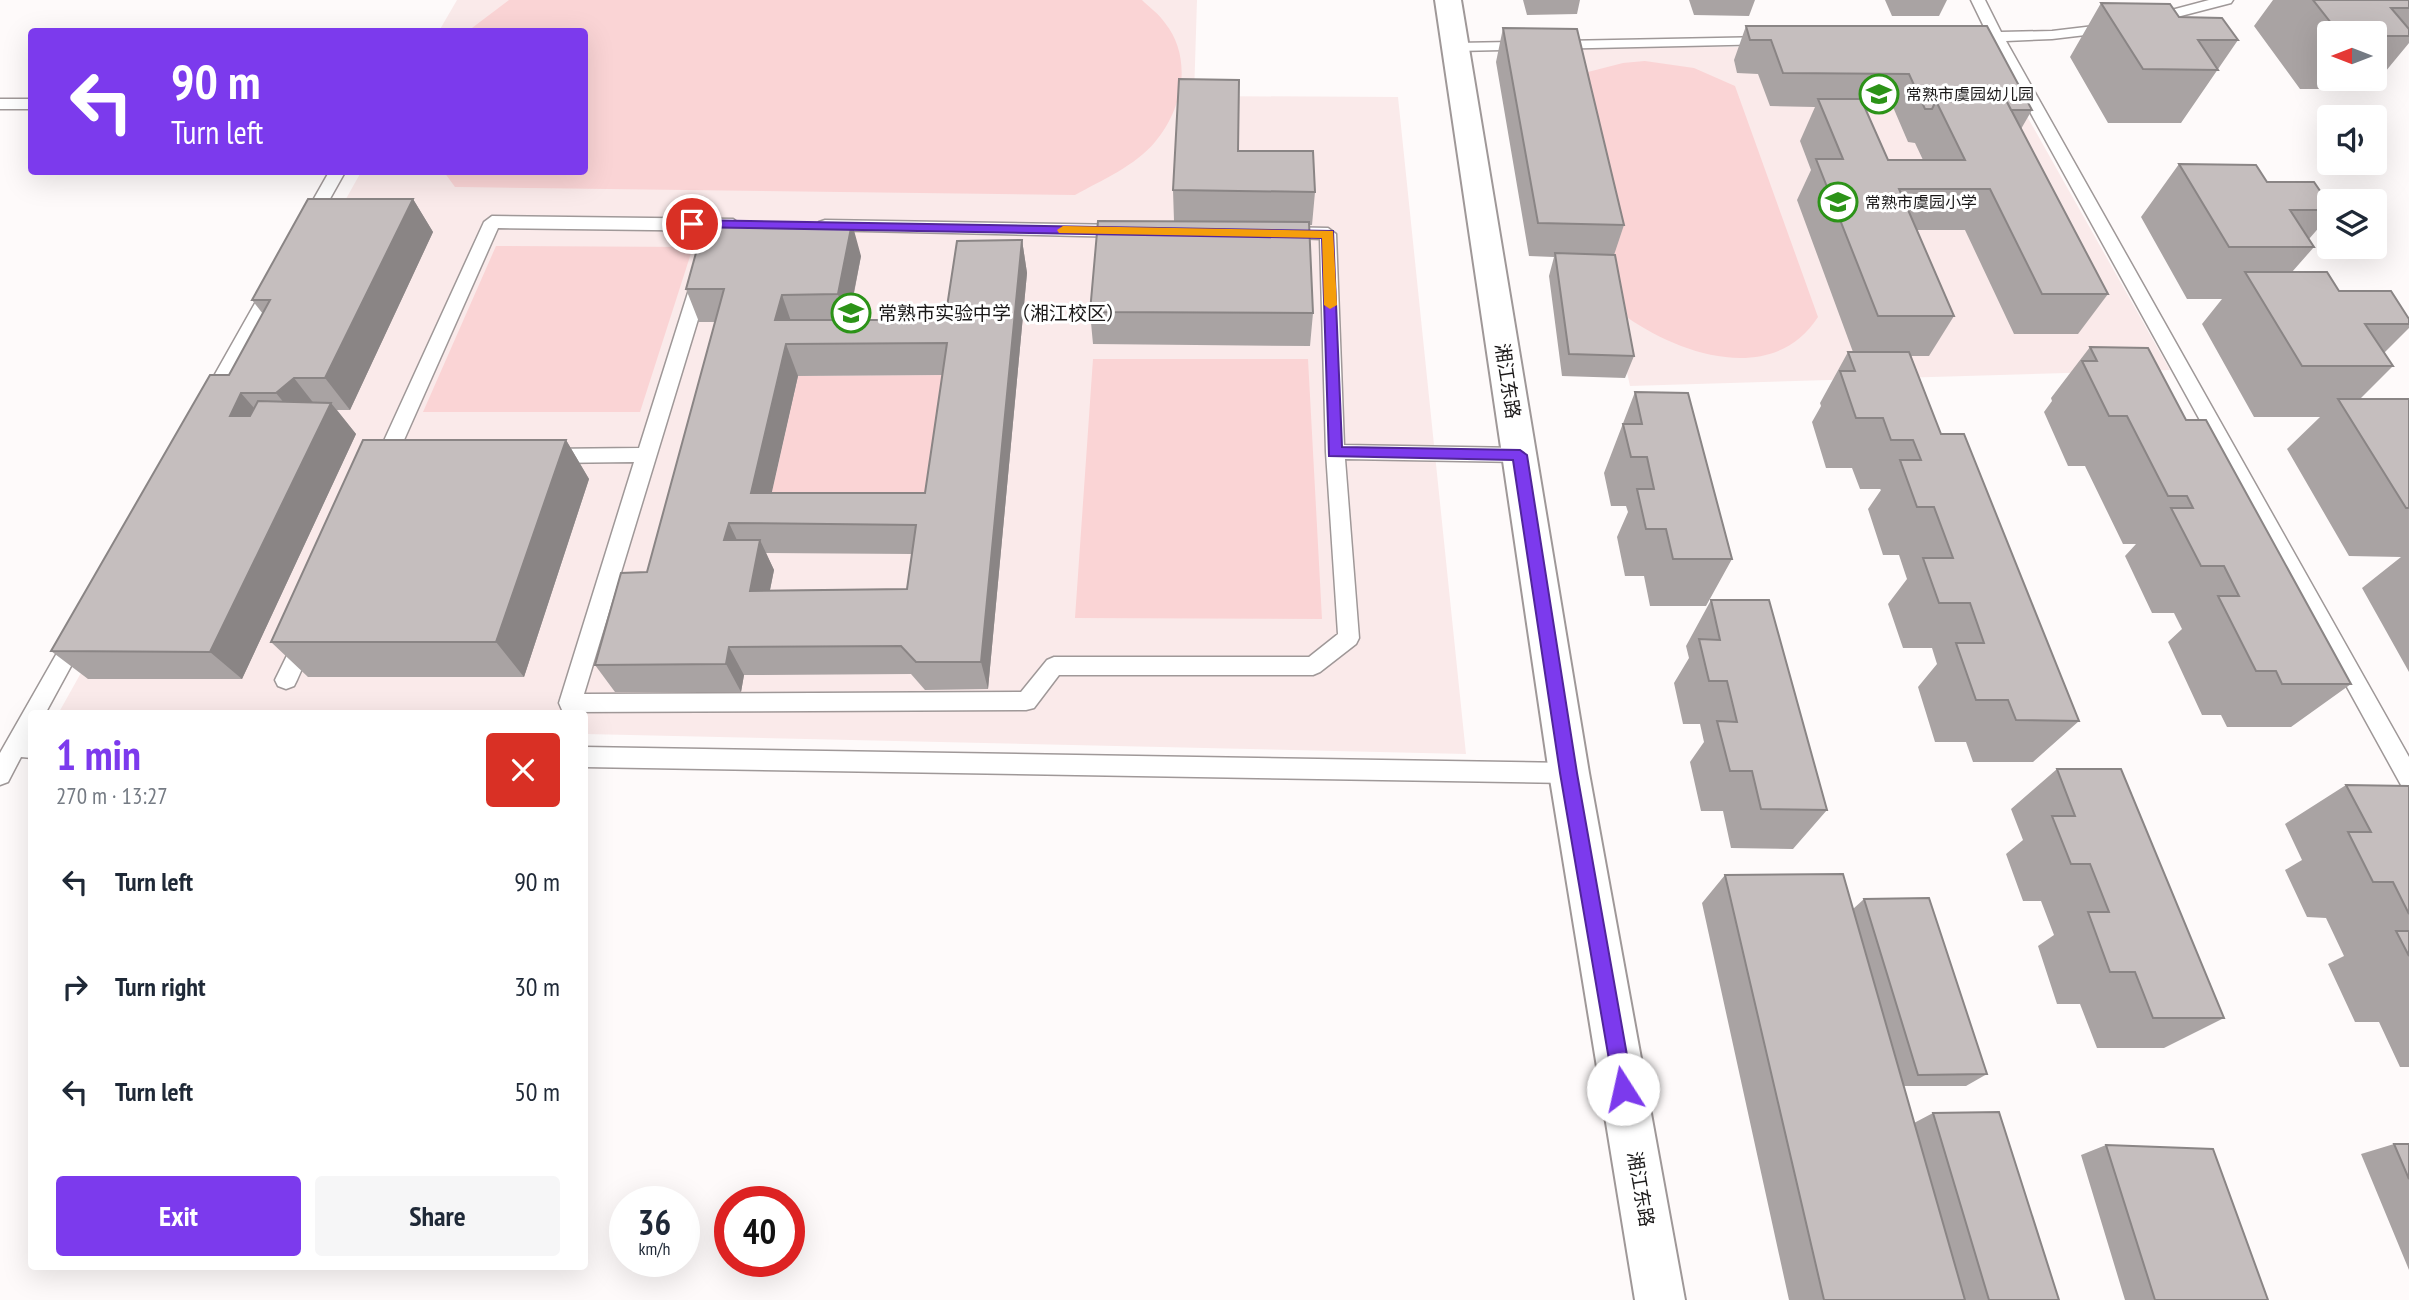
<!DOCTYPE html>
<html lang="en">
<head>
<meta charset="utf-8">
<style>
  body { margin:0; font-family:"PT Sans Narrow","Noto Sans SC",sans-serif; background:#f6f6f7; color:#1f2937; height:100vh; display:flex; flex-direction:column; font-size:26px; white-space:nowrap }
  * { box-sizing:border-box; margin:0 }
  p { font-size:23px; color:#747a83 }
  .icon { flex:none; width:38px; height:38px; fill:none; stroke:currentColor; stroke-width:2; stroke-linecap:round; stroke-linejoin:round }
  .map { position:relative; flex:1; overflow:hidden }
  .sheet { position:absolute; left:28px; top:710px; width:560px; height:560px; display:flex; flex-direction:column; background:#fff; border-radius:7px; box-shadow:0 7px 28px #0002 }
  .sheet>* { flex:none }
  .banner { position:absolute; left:28px; top:28px; width:560px; height:147px; border-radius:7px; box-shadow:0 7px 28px #0002; background:#7c3aed; color:#fff; overflow:hidden }
  .needle { width:46px; rotate:270deg }
  .buttons { position:absolute; left:2317px; top:21px; display:grid; gap:14px }
  .buttons a { display:grid; place-items:center; width:70px; height:70px; border-radius:7px; background:#fff; box-shadow:0 7px 28px #0002; font-size:35px }
  .speed { position:absolute; left:609px; top:1186px; display:flex; gap:14px; font-size:35px; font-weight:700; text-align:center }
  .speed>* { display:grid; place-content:center; width:91px; height:91px; border-radius:50%; background:#fff; box-shadow:0 7px 28px #0002; line-height:1 }
  .speed small { font-size:18px; font-weight:400 }
  .speed .limit { border:10px solid #d22; background:#fff; color:#111 }
  .pin { position:absolute; display:grid; place-items:center; width:60px; height:60px; color:#fff; margin:-30px; border:4px solid #fff; border-radius:50%; box-shadow:0 2px 7px #0007 }
  .me { position:absolute; width:77px; margin:-38px; rotate:350deg; stroke-linejoin:round; filter:drop-shadow(0 0 5px #0008) }
  .turn { display:flex; align-items:center; gap:24px; height:147px; padding:0 28px; font-size:32px }
  .turn .icon { width:91px; height:91px; stroke-width:2.5 }
  .turn b { display:block; font-size:49px; line-height:60px }
  .round { display:grid; place-items:center; flex:none; width:74px; height:74px; border-radius:7px; background:#f6f6f7 }
  .summary { display:flex; align-items:center; justify-content:space-between; height:119px; padding:0 28px }
  h1 { font-size:42px; font-weight:700; line-height:52px; color:#7c3aed }
  .action { display:flex; gap:14px; margin-top:auto; padding:14px 28px }
  .action a { flex:1; height:80px; border-radius:7px; background:#7c3aed; color:#fff; font-size:28px; font-weight:700; line-height:80px; text-align:center }
  .action a+a { background:#f6f6f7; color:#1f2937 }
  ul { padding:0; list-style:none }
  li { display:flex; align-items:center; gap:21px; height:105px; padding:0 28px }
  li div { flex:1 }
  li b { display:block; font-size:26px }
  li em { font-style:normal }
  .map>svg:first-child { display:block }
  .built { fill:#faeaea }
  .green { fill:#fad4d5 }
  .lines { fill:none; stroke-linecap:round; stroke-linejoin:round }
  .service-casing { stroke:#9f9898; stroke-width:3 }
  .tertiary-casing { stroke:#9f9898; stroke-width:4 }
  .service { fill:#fff; fill-rule:evenodd }
  .tertiary { fill:#fff; fill-rule:evenodd }
  .wall { fill:#a9a3a3; fill-rule:evenodd }
  .shaded-wall { fill:#8a8585 }
  .building { fill:#c5bebe; stroke:#8a8585; stroke-width:2; fill-rule:evenodd }
  .route { fill:#7c3aed; stroke:#51269a; stroke-width:2 }
  .slow { fill:#f59e0b }
  .labels { text-anchor:middle; stroke-width:6; stroke-linejoin:round; paint-order:stroke }
  .far-poi-label { font-size:16px; fill:#1b1919; stroke:#fff; text-anchor:start }
  .poi-label { font-size:19px; fill:#1b1919; stroke:#fff; text-anchor:start }
  .street-label { font-size:19px; fill:#1b1919; stroke:#fff }
</style>
</head>
<body>
<div class="map">
<svg width="2409" height="1300" viewBox="0 0 2409 1300">
  <rect width="100%" height="100%" fill="#fefafa"/>
  <!-- built -->
  <path class="built" d="M457,0H1197L1194,96L1398,97L1466,754L585,734L584,714H58L361,172H584V32L439,31Z
    M1567,47H1988L2170,370L1630,386L1614,314Z"/>
  <!-- green -->
  <path class="green" d="M509,0H1142C1149,7 1159,14 1165,23C1193,58 1183,109 1155,142C1135,166 1102,180 1075,195L455,187L444,172H584V32L468,31Z
    M1645,61L1694,68L1735,86L1818,317C1774,385 1683,356 1628,318L1613,258L1584,73L1623,63Z
    M496,246L693,247L640,412H423Z
    M1093,359H1308L1322,619L1075,618Z
    M954,375L933,523H765L798,376Z"/>
  <g class="lines">
    <defs>
      <path id="service" d="M1971,0H1985L2001,32L2052,31L2111,24L2118,28L2111,32L2052,39L2006,41L2409,757V788L2401,785L1991,41L1981,40L1979,37L1987,33Z
        M2209,0H2233L2231,3L2150,24L2143,20L2145,17Z
        M1769,37L1774,38L1776,41L1774,44L1456,51L1449,47L1456,43Z
        M0,99H32V109H0Z
        M329,172H345L313,229H301L299,225Z
        M492,216L733,219L741,225L733,231L498,228L400,449L406,451L409,456L406,461L399,463L380,461L377,456L484,222Z
        M825,220L1125,225L1133,231L1125,237L819,230L817,226L819,222Z
        M1280,227L1328,228L1336,234L1344,445L1520,448L1527,450L1530,455L1527,460L1520,462L1345,459L1359,638L1356,644L1320,672L1313,675H1059L1034,708L1026,710L570,712L562,710L559,703L634,462L547,463L540,461L537,456L540,451L547,449L639,448L692,280L701,274L710,280L584,694L1021,692L1047,660L1054,657H1309L1338,634L1326,452L1320,239L1274,237L1272,233Z
        M273,280L282,286L219,399L217,404H203L201,399L267,282Z
        M306,628L313,631L316,637L297,680L294,686L286,689L278,686L275,680L296,637L299,631Z
        M76,629L83,632L86,638L83,644L45,714H32V758L21,757L8,782L0,785V753L69,632Z
        M584,747L1569,763L1577,766L1580,773L1577,780L1569,783L584,767Z"/>
      <path id="tertiary" d="M1435,0H1461L1589,773L1685,1300H1635L1549,773Z"/>
    </defs>
    <!-- service casing -->
    <use href="#service" class="service-casing"/>
    <!-- tertiary casing -->
    <use href="#tertiary" class="tertiary-casing"/>
    <!-- service -->
    <use href="#service" class="service"/>
    <!-- tertiary -->
    <use href="#tertiary" class="tertiary"/>
  </g>
  <!-- wall -->
  <path class="wall" d="M1523,0H1580L1577,14L1527,15Z
    M1689,0H1755L1749,16L1694,15Z
    M1885,0H1947L1939,16H1892Z
    M2273,0H2409V43L2371,89H2300L2254,26ZM2329,33H2375V79H2329Z
    M2101,3L2179,17L2238,40L2181,123H2108L2070,57Z
    M1746,26L2032,110L2021,129L2108,294L2078,334H2014L1965,230H1917L1954,316L1929,356H1911L1941,434L2079,721L2033,762H1973L1966,742H1935L1918,687L1937,664L1932,648H1903L1888,604L1907,579L1899,555H1883L1868,509L1881,490L1880,489H1860L1852,468H1826L1812,422L1821,406L1820,403L1848,352H1853L1797,200L1811,170L1800,141L1815,107L1770,106L1758,74L1737,73L1734,60ZM1865,107H1893L1908,142L1915,143L1923,160H1888Z
    M1503,28L1624,225L1614,255L1634,356L1625,378L1562,376L1549,276L1554,257L1529,256L1496,62Z
    M1238,151L1315,192L1312,225H1309L1313,313L1310,346L1093,344L1090,312L1174,221L1173,190Z
    M2179,164L2267,182L2329,204V216L2309,239L2314,247L2292,272L2409,319V328L2384,353L2393,366L2360,399H2409V672L2362,588L2401,557L2349,556L2287,449L2320,417H2254L2202,324L2222,299H2187L2141,217Z
    M413,199L433,232L350,410H337L356,434L242,679H88L51,651L229,375L263,314L252,300Z
    M1022,240L1027,273L988,689L925,690L911,674L744,675L741,692H615L595,665L647,572L715,322H699L686,289L861,256L849,320H945ZM943,375L925,493H771L798,376ZM766,553L912,554L907,589L770,590L774,570Z
    M2090,347L2186,420L2351,684L2291,727H2227L2221,715H2202L2168,642L2182,629L2174,613H2152L2125,556L2136,544H2123L2085,466H2068L2044,412L2052,401L2051,398Z
    M1635,392L1732,559L1706,606H1650L1644,576H1625L1617,537L1628,512L1626,506H1611L1604,473Z
    M566,440L589,479L524,677H308L271,642Z
    M1711,600L1827,810L1793,849L1731,848L1723,811H1701L1690,762L1704,742L1700,724H1683L1674,683L1689,658L1686,646Z
    M2057,769L2224,1018L2164,1048H2097L2080,1004H2057L2038,946L2054,935L2041,901H2023L2006,854L2023,840L2011,809Z
    M2346,785L2409,786V1067H2400L2379,1022H2355L2328,964L2344,956L2326,918L2307,917L2285,870L2302,860L2285,824Z
    M1725,875L1853,909L1864,899L1987,1074L1966,1086H1904L1914,1123L1933,1113L2059,1300H1789L1702,903Z
    M2394,1144H2409V1270L2361,1154Z
    M2106,1145L2268,1300H2125L2081,1155Z"/>
  <!-- shaded-wall -->
  <path class="shaded-wall" d="M413,199L433,232L350,410L325,378Z
    M852,223L861,256L847,327L838,294Z
    M1022,240L1027,273L988,689L981,662Z
    M782,295L793,327L786,344L798,376L765,523L751,493L775,320Z
    M294,378L319,410L302,425L276,393Z
    M241,393L269,425L230,416Z
    M331,403L356,434L242,679L210,652Z
    M566,440L589,479L524,677L496,642Z
    M729,523L743,553L724,540Z
    M760,540L774,570L764,619L750,591Z
    M729,647L744,675L741,692L726,664Z"/>
  <!-- building -->
  <path class="building" d="M2313,0H2409V8H2391L2409,29V36H2375V33H2339Z
    M2101,3L2170,4L2179,17L2222,18L2238,40H2198L2218,70L2143,69Z
    M1746,26H1987L2032,110H2011L2007,102L1936,101L1932,109H1925L1909,74L1783,73L1771,40H1750Z
    M1503,28L1577,29L1624,225L1538,223Z
    M1179,79L1239,80L1238,151H1313L1315,192L1173,190Z
    M1818,99H1861L1888,160H1965L1936,101L2007,102L2108,294H2042L1990,189H1899L1954,316H1878L1816,159H1843Z
    M2179,164L2256,165L2267,182H2314L2329,204V210H2290L2314,247H2229Z
    M308,199H413L325,378H294L276,393H241L230,416H250L258,401L331,403L210,652L51,651L210,375H229L270,300H252Z
    M1098,221L1309,222L1313,313L1090,312Z
    M852,223L838,294L782,295L775,320H945L957,241L1022,240L981,662H916L901,646L729,647L726,664L595,665L621,573L647,572L724,289H686L704,224ZM947,343L925,493H751L786,344ZM729,523L916,525L907,589L750,591L760,540H724Z
    M1555,253L1615,255L1634,356L1569,354Z
    M2245,272H2327L2339,291H2391L2409,319V324H2365L2393,366H2302Z
    M2090,347L2148,348L2186,420H2206L2351,684H2282L2276,671H2256L2218,596H2239L2224,566H2201L2171,508H2193L2187,496H2168L2127,416H2109L2082,361H2097Z
    M1848,352H1909L1941,434H1964L2079,721L2016,720L2008,700H1976L1956,643H1984L1970,603H1939L1923,558H1953L1934,507H1917L1900,460H1921L1913,440H1891L1883,418H1856L1840,371H1855Z
    M1635,392L1688,393L1732,559H1673L1666,529H1646L1637,489H1654L1647,457H1631L1623,424H1642Z
    M2338,399H2409V508H2406Z
    M363,440H566L496,642H271Z
    M1711,600H1769L1827,810L1761,809L1752,771H1730L1717,721L1737,722L1727,681H1709L1699,639L1720,640Z
    M2057,769H2121L2224,1018H2153L2135,972H2110L2088,912H2109L2090,864H2071L2052,816H2075Z
    M2346,785L2409,786V914L2393,882H2373L2348,832H2371Z
    M1843,874L1965,1300H1824L1725,875Z
    M1929,898L1987,1074L1918,1075L1864,899Z
    M2396,931H2409V956Z
    M1999,1112L2059,1300H1989L1933,1113Z
    M2394,1144H2409V1179Z
    M2106,1145L2213,1149L2268,1300H2155Z"/>
  <!-- route -->
  <path class="route" d="M692,220L1333,231L1342,447L1520,450L1527,455L1577,773L1633,1089L1630,1096L1623,1099L1617,1096L1614,1089L1560,773L1513,460L1329,456L1322,238L688,227V221Z"/>
  <!-- slow -->
  <path class="slow" d="M1063,226L1333,231L1337,305L1330,309L1324,305L1322,238L1059,233L1057,230Z"/>
  <!-- icons -->
  <defs>
    <symbol id="school-ring" viewBox="-11 -11 22 22"><circle r="9.5" fill="#fff" stroke="#2c9318" stroke-width="1.5"/><path d="M0-5L7-2L0 1L-7-2ZM-4 1L0 2.5L4 1V4Q0 6-4 4Z" fill="#2c9318"/></symbol>
  </defs>
  <g fill-rule="evenodd">
    <use href="#school-ring" x="1857" y="72" width="44" height="44"/>
    <use href="#school-ring" x="1816" y="180" width="44" height="44"/>
    <use href="#school-ring" x="829" y="291" width="44" height="44"/>
  </g>
  <g class="labels">
    <!-- far-poi labels -->
    <g class="far-poi-label">
      <text x="1906" y="100">常熟市虞园幼儿园</text>
      <text x="1865" y="208">常熟市虞园小学</text>
    </g>
    <!-- poi labels -->
    <g class="poi-label">
      <text x="878" y="320">常熟市实验中学（湘江校区）</text>
    </g>
    <!-- street labels -->
    <g class="street-label">
      <text transform="translate(1508 381) rotate(81)" y="7">湘江东路</text>
      <text transform="translate(1641 1189) rotate(80)" y="7">湘江东路</text>
    </g>
  </g>
</svg>
<div class="buttons">
<a><svg class="needle" viewBox="-14 -14 28 28"><path d="M0-13l5 13h-10z" fill="#e53935"/><path d="M0 13l5-13h-10z" fill="#747a83"/></svg></a>
<a><svg class="icon" aria-label="sound" viewBox="0 0 24 24"><path d="M4 9h4l5-4v14l-5-4H4zM17 9q2 3 0 6"/></svg></a>
<a><svg class="icon" aria-label="layers" viewBox="0 0 24 24"><path d="M12 4l9 5-9 5-9-5zM3 14l9 5 9-5"/></svg></a>
</div>
<div class="speed"><div>36<small>km/h</small></div><div class="limit">40</div></div>
<div class="pin" style="left:692px;top:224px;background:#d93025"><svg class="icon" aria-label="arrive" viewBox="0 0 24 24"><path d="M6 21V4h12l-3 4 3 4H6"/></svg></div>
<svg class="me" style="left:1623px;top:1089px" viewBox="-20 -20 40 40"><circle r="19" fill="#fff"/><path d="M0-13L10 11 0 6-10 11z" fill="#7c3aed"/></svg>
<div class="banner">
<div class="turn"><svg class="icon" aria-label="left" viewBox="0 0 24 24"><path d="M17 20v-9H6M10 6l-5 5 5 5"/></svg><div><b>90 m</b>Turn left</div></div>
</div>
<section class="sheet">
<div class="summary"><div><h1>1 min</h1><p>270 m · 13:27</p></div><a class="round" style="background:#d93025;color:#fff"><svg class="icon" aria-label="close" viewBox="0 0 24 24"><path d="M6 6l12 12M18 6L6 18"/></svg></a></div>
<ul>
<li><svg class="icon" aria-label="left" viewBox="0 0 24 24"><path d="M17 20v-9H6M10 6l-5 5 5 5"/></svg><div><b>Turn left</b></div><em>90 m</em></li>
<li><svg class="icon" aria-label="right" viewBox="0 0 24 24"><path d="M7 20v-9h11M14 6l5 5-5 5"/></svg><div><b>Turn right</b></div><em>30 m</em></li>
<li><svg class="icon" aria-label="left" viewBox="0 0 24 24"><path d="M17 20v-9H6M10 6l-5 5 5 5"/></svg><div><b>Turn left</b></div><em>50 m</em></li>
</ul>
<div class="action"><a>Exit</a><a>Share</a></div>
</section>
</div>
</body>
</html>
